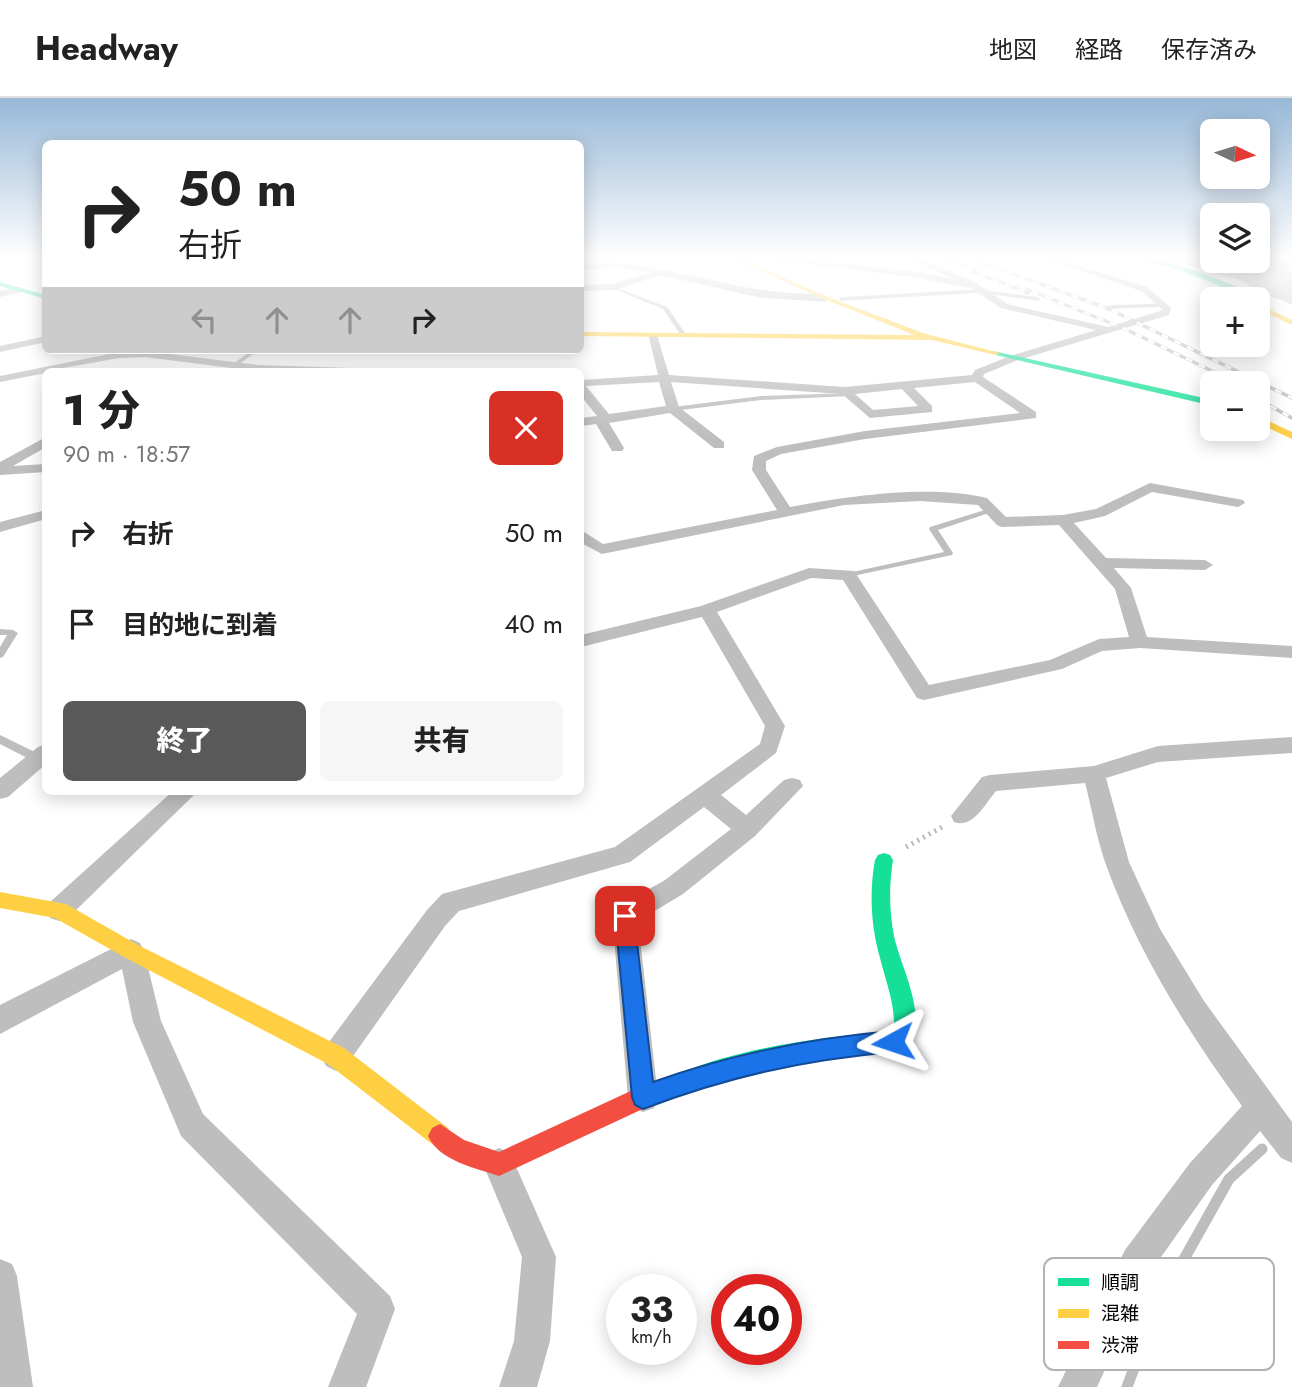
<!DOCTYPE html>
<html lang="ja">
<head>
<meta charset="utf-8">
<style>
  body { margin:0; font-family:Jost,"Noto Sans JP",sans-serif; background:#f6f6f6; color:#222; height:100vh; display:flex; flex-direction:column; font-size:26px; white-space:nowrap }
  * { box-sizing:border-box; margin:0 }
  p { font-size:23px; color:#767676 }
  .icon { flex:none; width:38px; height:38px; fill:none; stroke:currentColor; stroke-width:2; stroke-linecap:round; stroke-linejoin:round }
  .map { position:relative; flex:1; overflow:hidden }
  .drawer { position:absolute; left:42px; top:270px; width:542px; height:427px; display:flex; flex-direction:column; background:#fff; border-radius:10px; box-shadow:0 4px 18px #0003 }
  .drawer>* { flex:none }
  .guide { position:absolute; left:42px; top:42px; width:542px; height:214px; border-radius:10px; box-shadow:0 4px 18px #0003; background:#fff; color:#222; overflow:hidden }
  .needle { width:46px; rotate:94deg }
  .tools { position:absolute; left:1200px; top:21px; display:grid; gap:14px }
  .tools a { display:grid; place-items:center; width:70px; height:70px; border-radius:10px; background:#fff; box-shadow:0 4px 18px #0003; font-size:35px }
  .speed { position:absolute; left:606px; top:1176px; display:flex; gap:14px; font-size:35px; font-weight:700; text-align:center }
  .speed>* { display:grid; place-content:center; width:91px; height:91px; border-radius:50%; background:#fff; box-shadow:0 4px 18px #0003; line-height:1 }
  .speed small { font-size:18px; font-weight:400 }
  .speed .limit { border:10px solid #d22; background:#fff; color:#111 }
  .pin { position:absolute; display:grid; place-items:center; width:60px; height:60px; color:#fff; margin:-30px; border-radius:14px; box-shadow:0 4px 10px #0006 }
  .me { position:absolute; width:77px; margin:-38px; rotate:265deg; stroke-linejoin:round; filter:drop-shadow(0 0 5px #0008) }
  .turn { display:flex; align-items:center; gap:24px; height:147px; padding:0 21px; font-size:32px }
  .turn .icon { width:91px; height:91px; stroke-width:2.5 }
  .turn b { display:block; font-size:49px; line-height:60px }
  .lanes { display:flex; align-items:center; height:66px; padding:0 21px; background:#0003; justify-content:center; gap:35px; direction:ltr }
  .lanes .off { opacity:.35 }
  .round { display:grid; place-items:center; flex:none; width:74px; height:74px; border-radius:10px; background:#f6f6f6 }
  .headline { display:flex; align-items:center; justify-content:space-between; height:119px; padding:0 21px }
  h1 { font-size:42px; font-weight:800; line-height:52px }
  .action { display:flex; gap:14px; margin-top:auto; padding:14px 21px }
  .action a { flex:1; height:80px; border-radius:10px; background:#595959; color:#fff; font-size:28px; font-weight:800; line-height:80px; text-align:center }
  .action a+a { background:#f6f6f6; color:#222 }
  ul { padding:0; list-style:none }
  li { display:flex; align-items:center; gap:21px; height:91px; padding:0 21px }
  li div { flex:1 }
  li b { display:block; font-size:26px }
  li em { font-style:normal }
  header { display:flex; align-items:center; gap:42px; box-sizing:border-box; height:98px; padding:0 35px; background:#fff; border-bottom:2px solid #e0e0e0 }
  header strong { font-size:33px }
  nav { display:flex; gap:38px; margin-inline-start:auto; font-size:24px }
  .map>svg:first-child { display:block }
  .water { fill:#bdbdbd }
  .lines { fill:none; stroke-linecap:round; stroke-linejoin:round }
  .stream-far1 { stroke:#bdbdbd; stroke-width:3.5 }
  .stream { stroke:#bdbdbd; stroke-width:11 }
  .path { stroke:#b9b9b9; stroke-width:5; stroke-dasharray:2 4.5; stroke-linecap:butt }
  .lane { fill:#bebebe; fill-rule:evenodd }
  .street { fill:#bebebe; fill-rule:evenodd }
  .fast { fill:#16e098; fill-rule:evenodd }
  .slow { fill:#ffcf43; fill-rule:evenodd }
  .jam { fill:#f24e42; fill-rule:evenodd }
  .rail-casing { stroke:#bebebe; stroke-width:3.5 }
  .rail { stroke:#fff; stroke-width:2.5; stroke-dasharray:7; stroke-linecap:butt }
  .route { fill:#1a73e8; stroke:#114b97; stroke-width:2 }
  .key { fill:#fff; stroke:#b2b2b2; stroke-width:2 }
  .key-label { font-size:19px; fill:#000 }
</style>
</head>
<body>
<header>
<strong>Headway</strong>
<nav><a>地図</a><a>経路</a><a>保存済み</a></nav>
</header>
<div class="map">
<svg width="1292" height="1289" viewBox="0 0 1292 1289">
  <rect width="100%" height="100%" fill="#fff"/>
  <!-- water -->
  <path class="water" d="M1159,159H1213V163H1258V159H1292V207C1277,198 1262,198 1246,192L1254,190L1240,182Z"/>
  <g class="lines">
    <!-- stream-far1 -->
    <path class="stream-far1" d="M655,174L761,198L825,202
      M841,201L979,193L1038,201
      M1110,209L1165,207"/>
    <!-- stream -->
    <path class="stream" d="M1127,1289L1156,1211L1229,1081L1262,1051"/>
    <!-- path -->
    <path class="path" d="M906,749L944,728"/>
    <!-- lane -->
    <path class="lane" d="M32,159L46,161V163L33,160Z
      M612,188L667,209L687,238L682,239L663,211L612,190Z
      M252,252H258L237,268H233V266Z
      M849,295L851,296V298L761,302L673,313L670,311L673,309L761,298Z
      M988,411L995,413L938,432L953,455L952,457L848,479L844,477L848,475L944,454L929,431L930,429Z
      M0,531L13,532L18,535L3,559L0,560V549L7,537H0Z
      M0,637L41,657L42,660L41,663H33L0,646Z"/>
    <!-- street -->
    <path class="street" d="M752,159H775L913,173L953,181L906,159H916L975,184L1007,206L1108,229L1163,212L1141,193L1040,159H1051L1147,189L1171,210L1169,217L1018,262L984,276L983,279L1036,314V320L865,341L781,356L766,363V372L790,409C846,398 931,386 987,400L1006,419L1063,417L1096,411L1150,385L1243,402L1245,405L1238,409L1152,394L1105,418L1074,425L1106,460L1205,462L1213,467L1205,472L1114,470L1131,490L1147,539L1292,548V560L1140,550L1102,553L1062,571L924,602L917,600L843,482L811,480L717,514L785,628L776,655L721,697L746,717L784,682L792,680L800,682L803,688L755,738L683,796L638,823L658,999L654,1010L643,1014L632,1010L628,999L612,818L616,810L665,782L731,731L704,709L630,764L459,813L445,828L346,968L336,973L326,968L321,958L326,948L427,812L442,796L615,749L760,646L765,628L702,519L581,549V537L701,508L809,470L854,473L929,587L1050,562L1099,541L1129,539L1115,491L1059,427L1002,429L997,427L978,407L920,403L844,407L602,456L581,445V432L603,446L777,412L752,372L754,358L777,349L865,333L1020,315L975,284L914,290L932,308V314L870,320L842,296L671,284L679,309L724,344V350H714L670,315L609,325L624,350L622,353H612L596,326L581,328V320L597,318L581,298V282L658,277L648,235L657,237L669,277L845,289L972,277L975,272L1010,258L1096,232L1001,210L971,190L913,179ZM659,284L666,308L609,316L586,288ZM902,291L918,308L873,312L855,296Z
      M616,165C685,170 752,200 821,195L826,198L808,202L783,201L664,176L614,192L581,193V187L613,186L652,174L616,170L581,172V166Z
      M19,189L22,190V194L0,199V193Z
      M46,238V244L0,254V248Z
      M145,253L258,267L352,270L358,273H255L145,259L119,260L46,273V275L0,284V278L119,254Z
      M46,339V349L13,368L46,366V374L0,377V364Z
      M46,412V421L0,434V424Z
      M1292,639V655L1158,664L1106,680L1129,764L1160,831L1204,903L1292,1024V1065L1281,1060L1260,1033L1212,1087L1149,1176L1097,1289H1058L1125,1152L1190,1065L1242,1008C1187,933 1136,851 1105,764C1096,738 1092,711 1085,685L996,693C985,706 973,731 954,724L951,718L982,679L990,677L1094,668L1158,648Z
      M46,646V666L8,699L0,701V680L38,649Z
      M173,693H198L68,820L59,823L50,820L46,812L50,804Z
      M131,841L140,845L144,853L161,923L203,1016L390,1198L395,1211L366,1289H328L357,1216L181,1038L133,924L122,871L0,936V907Z
      M499,1050L510,1055L556,1159L550,1243L537,1289H499L514,1243L522,1159L483,1066L488,1055Z
      M0,1161L12,1166L17,1178L33,1289H0Z"/>
    <!-- fast -->
    <path class="fast" d="M1136,159C1159,157 1241,188 1262,201L1258,203L1252,201L1185,174Z
      M0,184L46,197V201L0,188Z
      M993,253L1213,302V308L996,257Z
      M884,755L890,757L893,762C889,787 889,812 894,838C901,870 925,911 912,943L893,955L825,960L706,987L688,994L680,991L677,983L680,975C744,949 821,939 889,934L894,931C895,906 886,884 880,860C871,828 869,795 875,762L878,757Z"/>
    <!-- slow -->
    <path class="slow" d="M730,159H737L823,197L923,235L1000,255L996,257L932,242L581,238V234L914,237L819,199Z
      M1258,206L1292,222V227L1258,211Z
      M1258,318L1292,334V341L1258,325Z
      M0,794L66,806L138,847L344,950L448,1030L452,1038L448,1046L440,1050L432,1046L328,966L124,859L55,820L0,810Z"/>
    <!-- jam -->
    <path class="jam" d="M688,972L696,975L699,983L696,991L647,1009L499,1078C476,1070 439,1063 428,1038L432,1030L440,1026L464,1042L499,1054L635,991Z"/>
    <defs>
      <path id="rail" d="M940,159L976,172
        M967,159L1109,211L1292,300
        M966,171L1028,195
        M1019,188L1123,230L1237,285
        M1258,301L1292,320"/>
    </defs>
    <!-- rail casing -->
    <use href="#rail" class="rail-casing"/>
    <!-- rail -->
    <use href="#rail" class="rail"/>
  </g>
  <!-- sky -->
  <linearGradient id="sky" x2="0" y2="1"><stop stop-color="#97b8d7"/><stop offset="0.47" stop-color="#fff"/><stop offset="1" stop-color="#fff" stop-opacity="0"/></linearGradient>
  <rect width="1292" height="339" fill="url(#sky)"/>
  <!-- route -->
  <path class="route" d="M625,809L632,812L634,818L653,984C731,956 810,940 893,933L901,936L904,944L901,951L893,954C803,962 727,979 643,1011L635,1007L632,999L615,818L618,812Z"/>
  <!-- legend -->
  <rect x="1044" y="1160" width="230" height="112" rx="10" class="key"/>
  <rect x="1058" y="1180" width="31" height="8" fill="#16e098"/>
  <rect x="1058" y="1211" width="31" height="9" fill="#ffcf43"/>
  <rect x="1058" y="1243" width="31" height="8" fill="#f24e42"/>
  <g class="key-label">
    <text x="1101" y="1191">順調</text>
    <text x="1101" y="1222">混雑</text>
    <text x="1101" y="1254">渋滞</text>
  </g>
</svg>
<div class="tools">
<a><svg class="needle" viewBox="-14 -14 28 28"><path d="M0-13l5 13h-10z" fill="#e53935"/><path d="M0 13l5-13h-10z" fill="#767676"/></svg></a>
<a><svg class="icon" aria-label="layers" viewBox="0 0 24 24"><path d="M12 4l9 5-9 5-9-5zM3 14l9 5 9-5"/></svg></a>
<a>+</a>
<a>−</a>
</div>
<div class="speed"><div>33<small>km/h</small></div><div class="limit">40</div></div>
<div class="pin" style="left:625px;top:818px;background:#d93025"><svg class="icon" aria-label="arrive" viewBox="0 0 24 24"><path d="M6 21V4h12l-3 4 3 4H6"/></svg></div>
<svg class="me" style="left:893px;top:944px" viewBox="-20 -20 40 40"><path d="M0-17L14 15 0 8-14 15z" fill="#1a73e8" stroke="#fff" stroke-width="4"/></svg>
<div class="guide">
<div class="turn"><svg class="icon" aria-label="right" viewBox="0 0 24 24"><path d="M7 20v-9h11M14 6l5 5-5 5"/></svg><div><b>50 m</b>右折</div></div>
<div class="lanes"><svg class="icon off" aria-label="left" viewBox="0 0 24 24"><path d="M17 20v-9H6M10 6l-5 5 5 5"/></svg><svg class="icon off" aria-label="ahead" viewBox="0 0 24 24"><path d="M12 20V5M6 11l6-6 6 6"/></svg><svg class="icon off" aria-label="ahead" viewBox="0 0 24 24"><path d="M12 20V5M6 11l6-6 6 6"/></svg><svg class="icon" aria-label="right" viewBox="0 0 24 24"><path d="M7 20v-9h11M14 6l5 5-5 5"/></svg></div>
</div>
<section class="drawer">
<div class="headline"><div><h1>1 分</h1><p>90 m · 18:57</p></div><a class="round" style="background:#d93025;color:#fff"><svg class="icon" aria-label="close" viewBox="0 0 24 24"><path d="M6 6l12 12M18 6L6 18"/></svg></a></div>
<ul>
<li><svg class="icon" aria-label="right" viewBox="0 0 24 24"><path d="M7 20v-9h11M14 6l5 5-5 5"/></svg><div><b>右折</b></div><em>50 m</em></li>
<li><svg class="icon" aria-label="arrive" viewBox="0 0 24 24"><path d="M6 21V4h12l-3 4 3 4H6"/></svg><div><b>目的地に到着</b></div><em>40 m</em></li>
</ul>
<div class="action"><a>終了</a><a>共有</a></div>
</section>
</div>
</body>
</html>
